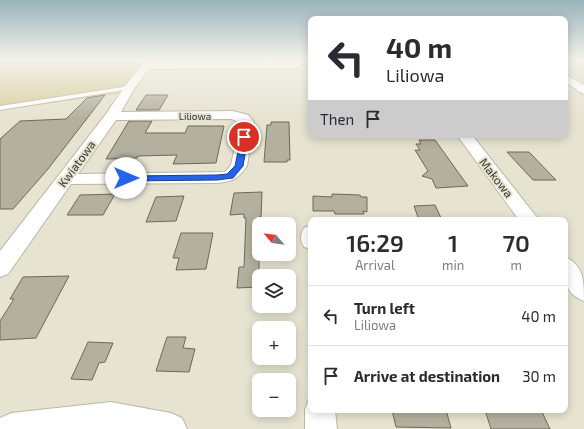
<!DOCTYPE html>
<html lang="en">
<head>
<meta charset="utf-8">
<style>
  body { margin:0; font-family:"Exo 2",sans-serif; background:#f2f2f3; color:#2b2b33; height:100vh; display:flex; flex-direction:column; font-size:15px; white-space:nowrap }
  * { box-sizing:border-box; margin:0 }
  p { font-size:13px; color:#7c7c81 }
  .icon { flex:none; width:22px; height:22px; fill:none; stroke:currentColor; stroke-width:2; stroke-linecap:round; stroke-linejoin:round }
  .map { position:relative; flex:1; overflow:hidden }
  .side { position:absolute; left:308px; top:217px; width:260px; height:196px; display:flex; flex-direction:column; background:#fff; border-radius:8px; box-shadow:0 2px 10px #0003 }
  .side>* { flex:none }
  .hud { position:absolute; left:308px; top:16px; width:260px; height:122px; border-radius:8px; box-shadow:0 2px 10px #0003; background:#fff; color:#2b2b33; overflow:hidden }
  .needle { width:26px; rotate:298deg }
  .controls { position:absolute; left:252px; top:217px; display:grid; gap:8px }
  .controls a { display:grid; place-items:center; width:44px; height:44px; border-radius:8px; background:#fff; box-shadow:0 2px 10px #0003; font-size:20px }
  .pin { position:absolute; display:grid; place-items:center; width:34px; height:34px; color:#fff; margin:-17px; border:2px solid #fff; border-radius:50%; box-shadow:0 1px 4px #0007 }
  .me { position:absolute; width:44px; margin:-22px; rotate:90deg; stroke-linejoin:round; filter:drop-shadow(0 0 3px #0008) }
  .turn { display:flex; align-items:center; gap:14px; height:84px; padding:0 12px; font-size:18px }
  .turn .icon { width:52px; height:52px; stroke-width:2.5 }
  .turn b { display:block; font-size:28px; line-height:34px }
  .then { display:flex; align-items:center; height:38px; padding:0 12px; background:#0003; gap:8px; font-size:15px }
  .eta { display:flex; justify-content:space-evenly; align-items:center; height:68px; text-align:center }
  .eta b { font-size:24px; font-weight:600; line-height:28px }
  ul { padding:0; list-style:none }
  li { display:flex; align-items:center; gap:12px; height:60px; padding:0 12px; border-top:1px solid #e1e1e2 }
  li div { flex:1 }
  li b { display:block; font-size:15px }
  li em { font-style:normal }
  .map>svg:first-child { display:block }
  .built { fill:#dbd6be }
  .green { fill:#d9cf9d }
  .building { fill:#b3b09f; stroke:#6c695a }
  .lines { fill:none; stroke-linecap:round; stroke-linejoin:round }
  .lane-casing { stroke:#bab7a6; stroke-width:2 }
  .street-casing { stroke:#bab7a6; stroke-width:2 }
  .lane { fill:#fff; fill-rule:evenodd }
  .street { fill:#fff; fill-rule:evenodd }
  .route { fill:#2563eb; stroke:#184099 }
  .labels { text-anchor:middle; stroke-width:4; stroke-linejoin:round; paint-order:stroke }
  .far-street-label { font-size:10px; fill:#35332d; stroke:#e6e3d1 }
  .street-label { font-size:12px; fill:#35332d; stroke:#e6e3d1 }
</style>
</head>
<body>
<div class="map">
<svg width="584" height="429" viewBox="0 0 584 429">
  <rect width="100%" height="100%" fill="#e6e3d1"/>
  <!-- built -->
  <path class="built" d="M565,59L584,60V83L565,70Z"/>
  <!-- green -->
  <path class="green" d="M0,59H144L118,94L0,110Z"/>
  <!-- building -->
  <path class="building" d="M105,95L48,169L13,209H0V139L20,121L66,119L87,98Z
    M146,95H168L159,110H136Z
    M129,121H152L145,133H185L188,126H224L216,163L173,164L177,155L138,156L137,158L106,159Z
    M271,122H289L290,160H287V162H264L267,125H271Z
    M419,140H435L468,186L436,188L432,179L422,176L428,171L415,150H420L416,144H421Z
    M507,152H529L556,180H533Z
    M262,192L261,217H259V287L237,288L239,267H244L246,218H244V214L230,215L234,193Z
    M115,194L103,215H67L80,195Z
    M332,194L360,195L361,197H367V212L363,211L364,214H335L334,211H313V196L332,197Z
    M184,196L176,221L146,222L156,197Z
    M435,205L442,220H419L414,206Z
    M181,233H213L206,269L176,270L179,258H173Z
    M69,276L36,338L0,340V321L14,299H10L23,277Z
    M167,337H186L183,348L195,349L189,372L156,371Z
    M88,342L113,343L105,362L99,363L92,380L71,379Z
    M392,410H446L451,428L396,427Z
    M485,410H541L550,429H491Z"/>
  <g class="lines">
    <defs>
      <path id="lane" d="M129,86L131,87V89L0,110V106Z"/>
      <path id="street" d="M146,59H156L153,63L298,62L303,65L298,68L149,69L134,89L121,112L233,111L248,115L254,122L247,166C237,180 233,181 217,183L71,184L8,274L0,277V251L106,114L125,86ZM232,119L240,123L231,165L225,172L78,174L116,120Z
        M565,74L584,85V94L580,92L565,82Z
        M457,135H472L539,220H519Z
        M311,225V249L304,247C300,240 300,235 304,228Z
        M565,257C584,265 584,282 584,301C562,293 565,276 565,257Z
        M311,398V410H335L337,429H305V410L309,399Z
        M111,402L171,413L182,418L187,429H0V418L11,413Z"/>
    </defs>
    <!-- lane casing -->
    <use href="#lane" class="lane-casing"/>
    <!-- street casing -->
    <use href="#street" class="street-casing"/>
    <!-- lane -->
    <use href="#lane" class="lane"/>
    <!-- street -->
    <use href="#street" class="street"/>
  </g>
  <!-- sky -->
  <linearGradient id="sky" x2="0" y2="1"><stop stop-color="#98b3b8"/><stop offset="0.5" stop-color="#f4f2ea"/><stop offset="1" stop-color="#f4f2ea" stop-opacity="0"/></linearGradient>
  <rect width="584" height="119" fill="url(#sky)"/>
  <!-- route -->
  <path class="route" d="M244,135L248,137L243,166L233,178L217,180L126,181L122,178L126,176L217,175L227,174L235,166L241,137Z"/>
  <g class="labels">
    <!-- far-street labels -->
    <g class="far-street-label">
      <text x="195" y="120">Liliowa</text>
    </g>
    <!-- street labels -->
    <g class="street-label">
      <text transform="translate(77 164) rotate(-54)" y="4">Kwiatowa</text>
      <text transform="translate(496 178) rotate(52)" y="4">Makowa</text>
    </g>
  </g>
</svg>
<div class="controls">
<a><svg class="needle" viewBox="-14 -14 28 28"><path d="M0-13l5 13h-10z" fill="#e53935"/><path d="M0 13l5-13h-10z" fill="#7c7c81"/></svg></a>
<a><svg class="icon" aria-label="layers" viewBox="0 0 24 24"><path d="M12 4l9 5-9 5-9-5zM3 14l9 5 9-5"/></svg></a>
<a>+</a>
<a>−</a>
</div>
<div class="pin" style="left:244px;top:137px;background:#d93025"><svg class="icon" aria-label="arrive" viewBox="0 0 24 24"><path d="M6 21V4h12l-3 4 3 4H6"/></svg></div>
<svg class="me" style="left:126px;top:178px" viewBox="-20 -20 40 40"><circle r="19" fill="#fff"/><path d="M0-13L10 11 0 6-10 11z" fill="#2563eb"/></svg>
<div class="hud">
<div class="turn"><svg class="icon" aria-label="left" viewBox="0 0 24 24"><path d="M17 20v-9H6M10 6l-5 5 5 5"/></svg><div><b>40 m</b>Liliowa</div></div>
<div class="then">Then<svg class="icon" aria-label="arrive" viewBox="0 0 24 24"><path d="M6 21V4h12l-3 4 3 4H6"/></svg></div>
</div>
<section class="side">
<div class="eta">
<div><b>16:29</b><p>Arrival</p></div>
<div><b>1</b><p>min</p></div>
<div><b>70</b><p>m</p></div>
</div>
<ul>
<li><svg class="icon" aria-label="left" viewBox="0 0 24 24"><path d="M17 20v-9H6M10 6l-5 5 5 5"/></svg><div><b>Turn left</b><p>Liliowa</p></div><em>40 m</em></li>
<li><svg class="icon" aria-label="arrive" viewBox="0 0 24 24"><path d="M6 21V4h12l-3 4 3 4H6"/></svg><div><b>Arrive at destination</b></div><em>30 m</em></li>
</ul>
</section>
</div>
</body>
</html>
